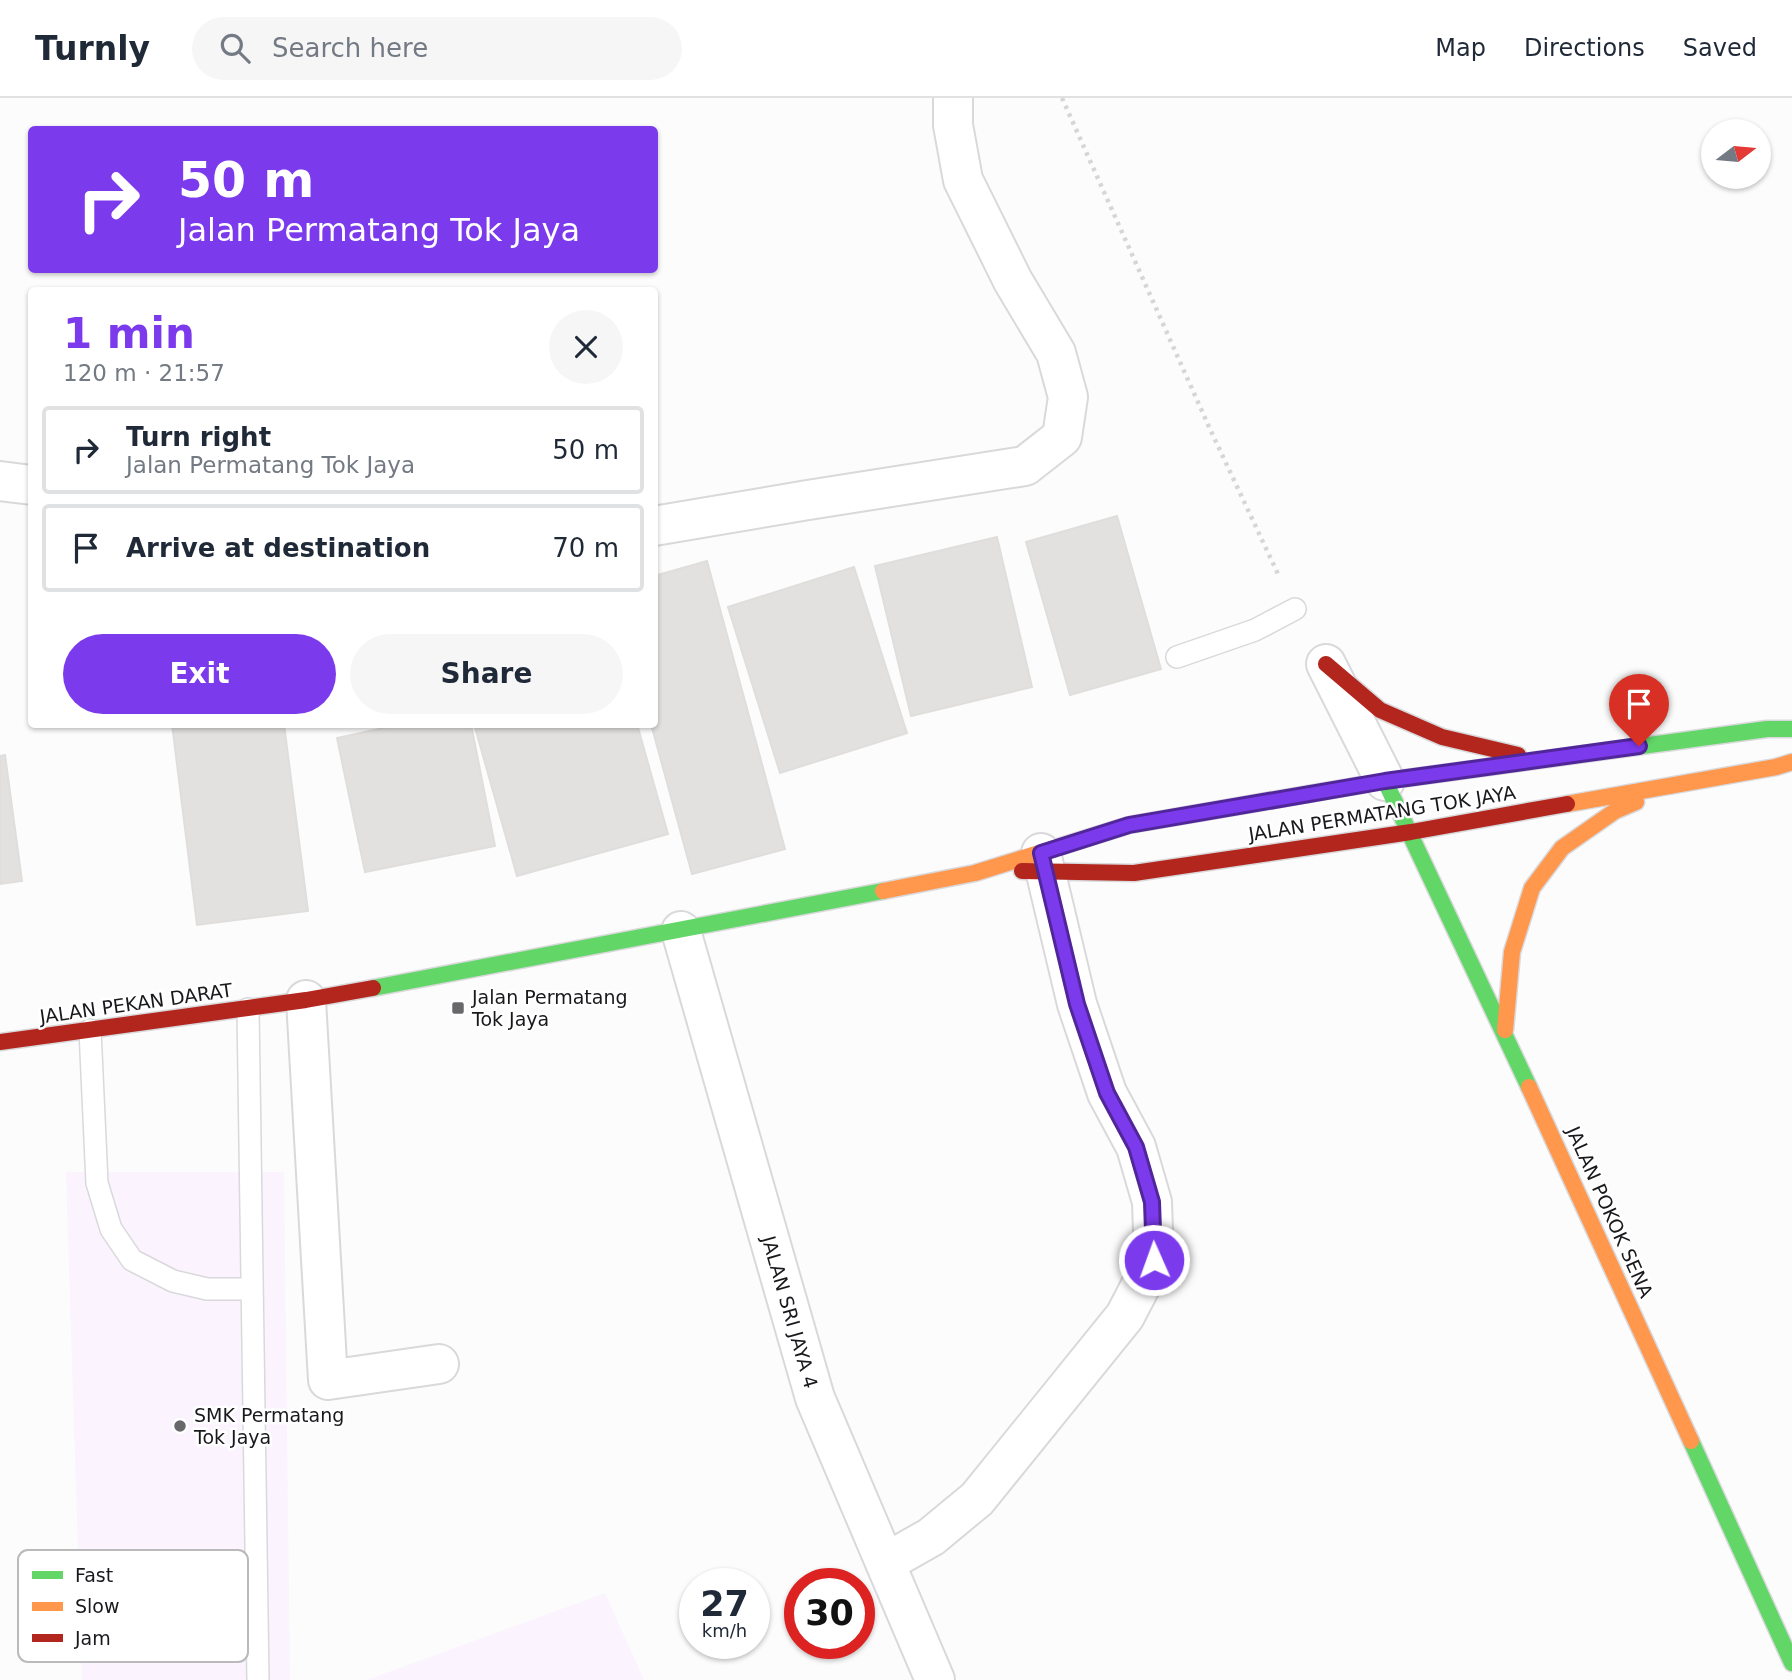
<!DOCTYPE html>
<html lang="en">
<head>
<meta charset="utf-8">
<style>
  body { margin:0; font-family:"DejaVu Sans",sans-serif; background:#f6f6f7; color:#1f2937; height:100vh; display:flex; flex-direction:column; font-size:26px; white-space:nowrap }
  * { box-sizing:border-box; margin:0 }
  p { font-size:23px; color:#747a83 }
  .icon { flex:none; width:38px; height:38px; fill:none; stroke:currentColor; stroke-width:2; stroke-linecap:round; stroke-linejoin:round }
  .map { position:relative; flex:1; overflow:hidden }
  .side { position:absolute; left:28px; top:189px; width:630px; height:441px; display:flex; flex-direction:column; background:#fff; border-radius:7px; box-shadow:0 2px 5px #0004 }
  .side>* { flex:none }
  .hud { position:absolute; left:28px; top:28px; width:630px; height:147px; border-radius:7px; box-shadow:0 2px 5px #0004; background:#7c3aed; color:#fff; overflow:hidden }
  .needle { width:46px; rotate:74deg }
  .tools { position:absolute; left:1701px; top:21px; display:grid; gap:14px }
  .tools a { display:grid; place-items:center; width:70px; height:70px; border-radius:50%; background:#fff; box-shadow:0 2px 5px #0004; font-size:35px }
  .speed { position:absolute; left:679px; top:1470px; display:flex; gap:14px; font-size:35px; font-weight:700; text-align:center }
  .speed>* { display:grid; place-content:center; width:91px; height:91px; border-radius:50%; background:#fff; box-shadow:0 2px 5px #0004; line-height:1 }
  .speed small { font-size:18px; font-weight:400 }
  .speed .limit { border:10px solid #d22; background:#fff; color:#111 }
  .pin { position:absolute; display:grid; place-items:center; width:60px; height:60px; color:#fff; margin:-72px -30px; border-radius:50% 50% 50% 0; rotate:-45deg; box-shadow:0 0 7px #0007 }
  .pin .icon { rotate:45deg }
  .me { position:absolute; width:77px; margin:-38px; rotate:358deg; stroke-linejoin:round; filter:drop-shadow(0 0 5px #0008) }
  .turn { display:flex; align-items:center; gap:24px; height:147px; padding:0 35px; font-size:32px }
  .turn .icon { width:91px; height:91px; stroke-width:2.5 }
  .turn b { display:block; font-size:49px; line-height:60px }
  .round { display:grid; place-items:center; flex:none; width:74px; height:74px; border-radius:37px; background:#f6f6f7 }
  .overview { display:flex; align-items:center; justify-content:space-between; height:119px; padding:0 35px }
  h1 { font-size:42px; font-weight:700; line-height:52px; color:#7c3aed }
  .primary-button { display:flex; gap:14px; margin-top:auto; padding:14px 35px }
  .primary-button a { flex:1; height:80px; border-radius:42px; background:#7c3aed; color:#fff; font-size:28px; font-weight:700; line-height:80px; text-align:center }
  .primary-button a+a { background:#f6f6f7; color:#1f2937 }
  ul { padding:0; list-style:none }
  li { display:flex; align-items:center; gap:21px; height:88px; margin:0 14px 10px; padding:0 21px; border:4px solid #e0e1e3; border-radius:7px }
  li div { flex:1 }
  li b { display:block; font-size:26px }
  li em { font-style:normal }
  header { display:flex; align-items:center; gap:42px; box-sizing:border-box; height:98px; padding:0 35px; background:#fff; border-bottom:2px solid #e0e1e3 }
  header strong { font-size:33px }
  nav { display:flex; gap:38px; margin-inline-start:auto; font-size:24px }
  .search { width:490px; height:63px; background:#f6f6f7; display:flex; align-items:center; gap:18px; box-sizing:border-box; padding:0 24px; border-radius:38px; color:#747a83; font-size:26px }
  .map>svg:first-child { display:block }
  .education { fill:#fbf3fe }
  .building { fill:#e2e1e0; stroke:#dfdedc; stroke-width:2 }
  .lines { fill:none; stroke-linecap:round; stroke-linejoin:round }
  .lane-casing { stroke:#d9d9dc; stroke-width:24 }
  .street-casing { stroke:#d9d9dc; stroke-width:42 }
  .fast-casing { stroke:#d9d9dc; stroke-width:19 }
  .slow-casing { stroke:#d9d9dc; stroke-width:19 }
  .jam-casing { stroke:#d9d9dc; stroke-width:19 }
  .path { stroke:#d6d6d7; stroke-width:4.5; stroke-dasharray:3.5 5; stroke-linecap:butt }
  .lane { stroke:#fff; stroke-width:21 }
  .street { stroke:#fff; stroke-width:38 }
  .fast { stroke:#63d668; stroke-width:16 }
  .slow { stroke:#ff974d; stroke-width:16 }
  .jam { stroke:#b3261e; stroke-width:16 }
  .route-casing { stroke:#51269a; stroke-width:18 }
  .route { stroke:#7c3aed; stroke-width:12 }
  .poi-dot { fill:#68686b; stroke:#fff; stroke-width:2.5 }
  .labels { text-anchor:middle; stroke-width:5; stroke-linejoin:round; paint-order:stroke }
  .street-label { font-size:19px; fill:#19191d; stroke:#fff }
  .poi-label { font-size:19px; fill:#19191d; stroke:#fff; text-anchor:start }
  .key { fill:#fff; stroke:#bababb; stroke-width:2 }
  .key-label { font-size:19px; fill:#19191d }
</style>
</head>
<body>
<header>
<strong>Turnly</strong>
<div class="search"><svg class="icon" aria-label="search" viewBox="0 0 24 24"><circle cx="10" cy="10" r="6"/><path d="M15 15l6 6"/></svg>Search here</div>
<nav><a>Map</a><a>Directions</a><a>Saved</a></nav>
</header>
<div class="map">
<svg width="1792" height="1582" viewBox="0 0 1792 1582">
  <rect width="100%" height="100%" fill="#fcfcfc"/>
  <!-- education -->
  <path class="education" d="M66,1074H284L290,1582H82Z
    M605,1495L644,1582H367Z"/>
  <!-- building -->
  <path class="building" d="M1117,418L1161,571L1070,597L1026,444Z
    M997,439L1032,589L911,618L875,468Z
    M707,463L785,751L692,776L651,626H654V478Z
    M854,469L907,635L780,675L728,509Z
    M172,626H284L308,813L197,827Z
    M402,626H471L495,748L365,774L337,640Z
    M474,626H637L668,736L517,778Z
    M5,657L22,783L0,786V658Z"/>
  <g class="lines">
    <defs>
      <path id="lane" d="M1177,559L1255,532L1295,511
        M248,911L258,1582
        M90,932L97,1085L111,1131L132,1162L173,1183L207,1191H252"/>
      <path id="street" d="M0,383L32,387
        M654,428L808,402L1025,368L1062,339L1068,299L1056,255L1013,183L963,82L953,27V0
        M1326,566L1385,683
        M681,833L815,1300L935,1582
        M306,902L328,1282L439,1266
        M885,1465L931,1439L977,1401L1125,1218L1154,1162L1152,1104L1136,1049L1107,995L1077,906L1041,755"/>
      <path id="fast" d="M1385,683L1529,989
        M1308,696L1385,683L1767,631H1792
        M373,890L883,793
        M1691,1343L1792,1565"/>
      <path id="slow" d="M1567,706L1776,669L1792,664
        M883,793L975,775L1129,727L1308,696
        M1505,932L1512,854L1532,790L1562,750L1615,713L1636,704
        M1529,989L1691,1343"/>
      <path id="jam" d="M1326,566L1380,612L1442,639L1518,657
        M1022,773L1134,775L1411,734L1567,706
        M0,944L306,902L373,890"/>
    </defs>
    <!-- lane casing -->
    <use href="#lane" class="lane-casing"/>
    <!-- street casing -->
    <use href="#street" class="street-casing"/>
    <!-- fast casing -->
    <use href="#fast" class="fast-casing"/>
    <!-- slow casing -->
    <use href="#slow" class="slow-casing"/>
    <!-- jam casing -->
    <use href="#jam" class="jam-casing"/>
    <!-- path -->
    <path class="path" d="M1062,0L1210,331L1278,476"/>
    <!-- lane -->
    <use href="#lane" class="lane"/>
    <!-- street -->
    <use href="#street" class="street"/>
    <!-- fast -->
    <use href="#fast" class="fast"/>
    <!-- slow -->
    <use href="#slow" class="slow"/>
    <!-- jam -->
    <use href="#jam" class="jam"/>
  </g>
  <g class="lines">
    <defs>
      <path id="route" d="M1154,1162L1152,1104L1136,1049L1107,995L1077,906L1041,755L1129,727L1385,683L1639,648"/>
    </defs>
    <!-- route casing -->
    <use href="#route" class="route-casing"/>
    <!-- route -->
    <use href="#route" class="route"/>
  </g>
  <!-- markers -->
  <g class="poi-dot">
    <rect x="451" y="903" width="14" height="14" rx="3.5"/>
    <circle cx="180" cy="1328" r="7"/>
  </g>
  <g class="labels">
    <!-- street labels -->
    <g class="street-label">
      <text transform="translate(1382 715) rotate(-9)" y="7">JALAN PERMATANG TOK JAYA</text>
      <text transform="translate(136 905) rotate(-8)" y="7">JALAN PEKAN DARAT</text>
      <text transform="translate(1610 1114) rotate(66)" y="7">JALAN POKOK SENA</text>
      <text transform="translate(790 1214) rotate(74)" y="7">JALAN SRI JAYA 4</text>
    </g>
    <!-- poi labels -->
    <g class="poi-label">
      <text x="472" y="906">Jalan Permatang<tspan x="472" dy="22">Tok Jaya</tspan></text>
      <text x="194" y="1324">SMK Permatang<tspan x="194" dy="22">Tok Jaya</tspan></text>
    </g>
  </g>
  <!-- legend -->
  <rect x="18" y="1452" width="230" height="112" rx="10" class="key"/>
  <rect x="32" y="1473" width="31" height="8" fill="#63d668"/>
  <rect x="32" y="1504" width="31" height="9" fill="#ff974d"/>
  <rect x="32" y="1536" width="31" height="8" fill="#b3261e"/>
  <g class="key-label">
    <text x="75" y="1484">Fast</text>
    <text x="75" y="1515">Slow</text>
    <text x="75" y="1547">Jam</text>
  </g>
</svg>
<div class="tools">
<a><svg class="needle" viewBox="-14 -14 28 28"><path d="M0-13l5 13h-10z" fill="#e53935"/><path d="M0 13l5-13h-10z" fill="#747a83"/></svg></a>
</div>
<div class="speed"><div>27<small>km/h</small></div><div class="limit">30</div></div>
<div class="pin" style="left:1639px;top:648px;background:#d93025"><svg class="icon" aria-label="arrive" viewBox="0 0 24 24"><path d="M6 21V4h12l-3 4 3 4H6"/></svg></div>
<svg class="me" style="left:1154px;top:1162px" viewBox="-20 -20 40 40"><circle r="17" fill="#7c3aed" stroke="#fff" stroke-width="3"/><path d="M0-11L8 9 0 5-8 9z" fill="#fff"/></svg>
<div class="hud">
<div class="turn"><svg class="icon" aria-label="right" viewBox="0 0 24 24"><path d="M7 20v-9h11M14 6l5 5-5 5"/></svg><div><b>50 m</b>Jalan Permatang Tok Jaya</div></div>
</div>
<section class="side">
<div class="overview"><div><h1>1 min</h1><p>120 m · 21:57</p></div><a class="round"><svg class="icon" aria-label="close" viewBox="0 0 24 24"><path d="M6 6l12 12M18 6L6 18"/></svg></a></div>
<ul>
<li><svg class="icon" aria-label="right" viewBox="0 0 24 24"><path d="M7 20v-9h11M14 6l5 5-5 5"/></svg><div><b>Turn right</b><p>Jalan Permatang Tok Jaya</p></div><em>50 m</em></li>
<li><svg class="icon" aria-label="arrive" viewBox="0 0 24 24"><path d="M6 21V4h12l-3 4 3 4H6"/></svg><div><b>Arrive at destination</b></div><em>70 m</em></li>
</ul>
<div class="primary-button"><a>Exit</a><a>Share</a></div>
</section>
</div>
</body>
</html>
